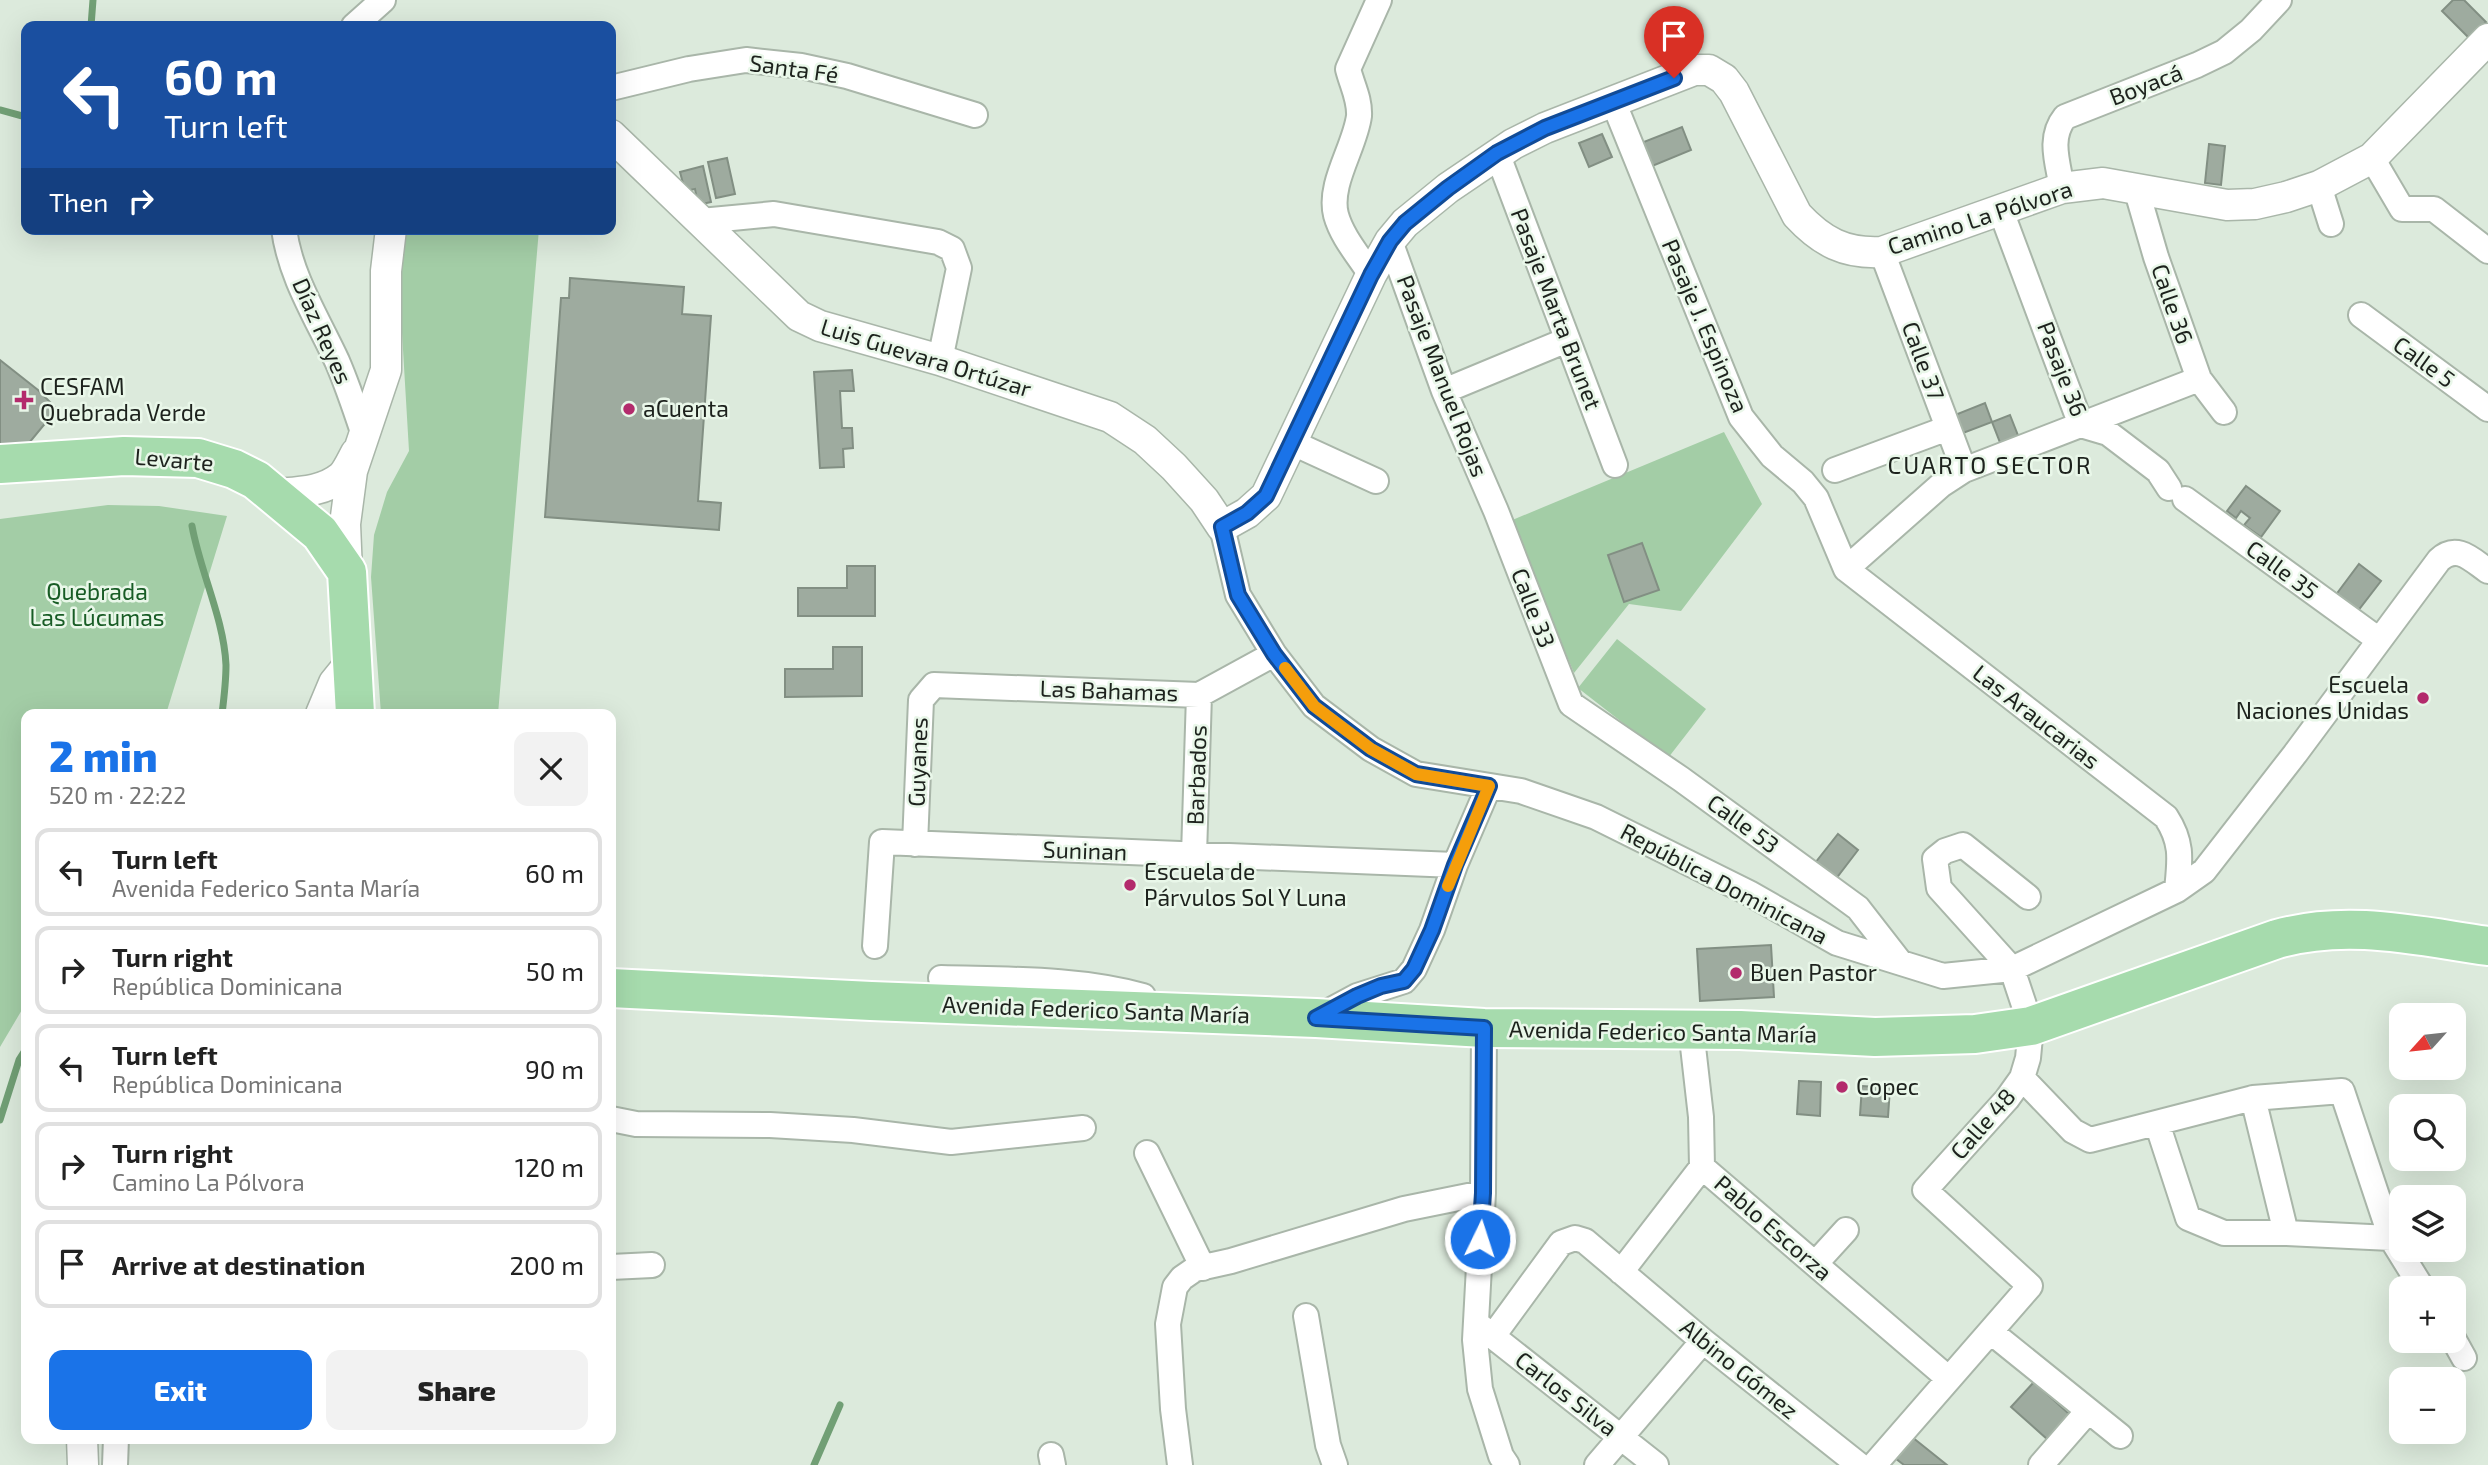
<!DOCTYPE html>
<html lang="en">
<head>
<meta charset="utf-8">
<style>
  body { margin:0; font-family:"Exo 2",sans-serif; background:#f2f2f2; color:#222; height:100vh; display:flex; flex-direction:column; font-size:26px; white-space:nowrap }
  * { box-sizing:border-box; margin:0 }
  p { font-size:23px; color:#767676 }
  .icon { flex:none; width:38px; height:38px; fill:none; stroke:currentColor; stroke-width:2; stroke-linecap:round; stroke-linejoin:round }
  .map { position:relative; flex:1; overflow:hidden }
  .drawer { position:absolute; left:21px; top:709px; width:595px; height:735px; display:flex; flex-direction:column; background:#fff; border-radius:14px; box-shadow:0 7px 28px #0002 }
  .drawer>* { flex:none }
  .banner { position:absolute; left:21px; top:21px; width:595px; height:214px; border-radius:14px; box-shadow:0 7px 28px #0002; background:#1a4fa0; color:#fff; overflow:hidden }
  .needle { width:46px; rotate:243deg }
  .buttons { position:absolute; left:2389px; top:1003px; display:grid; gap:14px }
  .buttons a { display:grid; place-items:center; width:77px; height:77px; border-radius:14px; background:#fff; box-shadow:0 7px 28px #0002; font-size:35px }
  .pin { position:absolute; display:grid; place-items:center; width:60px; height:60px; color:#fff; margin:-72px -30px; border-radius:50% 50% 50% 0; rotate:-45deg; box-shadow:0 0 7px #0007 }
  .pin .icon { rotate:45deg }
  .me { position:absolute; width:77px; margin:-38px; rotate:4deg; stroke-linejoin:round; filter:drop-shadow(0 0 5px #0008) }
  .turn { display:flex; align-items:center; gap:24px; height:147px; padding:0 28px; font-size:32px }
  .turn .icon { width:91px; height:91px; stroke-width:2.5 }
  .turn b { display:block; font-size:49px; line-height:60px }
  .then { display:flex; align-items:center; height:66px; padding:0 28px; background:#0003; gap:14px; font-size:26px }
  .round { display:grid; place-items:center; flex:none; width:74px; height:74px; border-radius:14px; background:#f2f2f2 }
  .summary { display:flex; align-items:center; justify-content:space-between; height:119px; padding:0 28px }
  h1 { font-size:42px; font-weight:800; line-height:52px; color:#1a73e8 }
  .primary-button { display:flex; gap:14px; margin-top:auto; padding:14px 28px }
  .primary-button a { flex:1; height:80px; border-radius:14px; background:#1a73e8; color:#fff; font-size:28px; font-weight:800; line-height:80px; text-align:center }
  .primary-button a+a { background:#f2f2f2; color:#222 }
  ul { padding:0; list-style:none }
  li { display:flex; align-items:center; gap:21px; height:88px; margin:0 14px 10px; padding:0 14px; border:4px solid #e0e0e0; border-radius:14px }
  li div { flex:1 }
  li b { display:block; font-size:26px }
  li em { font-style:normal }
  .map>svg:first-child { display:block }
  .green { fill:#a3cda6 }
  .lines { fill:none; stroke-linecap:round; stroke-linejoin:round }
  .stream { stroke:#719f75; stroke-width:7 }
  .building { fill:#9eab9f; stroke:#828f83; stroke-width:2 }
  .minor-casing { stroke:#a9b6a9; stroke-width:28 }
  .tertiary-casing { stroke:#a9b6a9; stroke-width:33 }
  .primary-casing { stroke:#fff; stroke-width:42 }
  .minor { stroke:#fff; stroke-width:24 }
  .tertiary { stroke:#fff; stroke-width:30 }
  .primary { stroke:#a6dbad; stroke-width:38 }
  .route-casing { stroke:#114b97; stroke-width:18 }
  .route { stroke:#1a73e8; stroke-width:12 }
  .slow { stroke:#f59e0b; stroke-width:12 }
  .poi-dot { fill:#b32b6c; stroke:#e9f7e9; stroke-width:2.5 }
  .labels { text-anchor:middle; stroke-width:5; stroke-linejoin:round; paint-order:stroke }
  .street-label { font-size:23px; fill:#1d221d; stroke:#e9f7e9 }
  .poi-label { font-size:23px; fill:#1d221d; stroke:#e9f7e9; text-anchor:start }
  .park-label { font-size:23px; fill:#185c25; stroke:#e9f7e9 }
  .neighbourhood-label { font-size:24px; letter-spacing:2px; fill:#1d221d; stroke:#e9f7e9 }
</style>
</head>
<body>
<div class="map">
<svg width="2488" height="1465" viewBox="0 0 2488 1465">
  <rect width="100%" height="100%" fill="#dceadc"/>
  <!-- green -->
  <path class="green" d="M402,229H539L498,714H381L371,577L374,535L387,492L409,451L401,316L399,243Z
    M1724,432L1762,504L1681,611L1629,604L1574,673L1510,521Z
    M108,505L159,506L227,516L166,714H26V1003L0,1047V519Z
    M1617,639L1706,709L1668,758L1578,688Z"/>
  <g class="lines">
    <!-- stream -->
    <path class="stream" d="M91,26L93,0
      M0,110L26,117
      M192,526C200,571 224,619 226,665C226,681 224,698 222,714
      M0,1120L19,1060L26,1049
      M814,1465L840,1405"/>
  </g>
  <!-- building -->
  <path class="building" d="M2453,0H2464L2486,22L2470,39L2442,11Z
    M1682,127L1691,150L1645,169L1636,145Z
    M1602,134L1612,157L1589,167L1579,143Z
    M2209,144L2225,146L2221,185L2205,183Z
    M727,158L735,194L716,198L708,162Z
    M703,166L711,202L698,205L695,189L685,191L680,172Z
    M570,278L684,287L682,314L711,316L698,501L721,503L719,530L545,517L561,298H569Z
    M0,360L38,390L57,409L29,443L0,444Z
    M852,370L854,391H840L842,428H852L853,448L843,449L844,467L820,468L814,372Z
    M1985,403L1992,422L1963,433L1955,415Z
    M2010,415L2019,438L2001,445L1992,422Z
    M2246,486L2280,511L2261,537L2244,525L2250,518L2241,511L2236,518L2227,511Z
    M1642,543L1659,590L1624,602L1608,555Z
    M2359,564L2381,581L2357,612L2335,596Z
    M847,566H875V616H798V588H847Z
    M833,647H862V696L785,697V669H833Z
    M1838,834L1858,850L1835,880L1815,863Z
    M1771,945L1774,997L1700,1001L1697,949Z
    M1799,1081L1821,1082L1820,1116L1797,1114Z
    M1862,1086L1890,1088L1888,1117L1860,1115Z
    M2034,1382L2069,1414L2047,1439L2011,1407Z
    M1912,1437L1947,1465H1904L1895,1458Z"/>
  <g class="lines">
    <defs>
      <path id="minor" d="M354,26L383,0
        M611,88L689,69L746,60L801,66L847,76L975,115
        M1613,101L1741,417L1772,456L1803,482L1816,498L1846,569L2166,817C2183,843 2180,860 2177,890
        M1497,153L1615,465
        M2372,158L2402,209H2434L2488,251
        M2319,186L2331,224
        M2062,188C2058,163 2048,138 2065,117L2197,65L2224,52L2251,30L2279,0
        M2136,188L2156,257L2199,379L2224,412
        M2001,211L2081,425L2108,433L2158,471L2169,488
        M701,221L774,214L938,242L952,249L959,268L940,360
        M284,229C290,276 317,318 337,361C347,384 355,408 363,432
        M1390,241L1444,391L1496,511L1571,704L1681,779L1858,908L1900,962
        M1882,252L1964,470
        M1371,275C1359,256 1342,237 1336,215C1328,184 1355,147 1359,116C1360,99 1352,85 1348,69L1379,0
        M2361,315L2488,409
        M1444,391L1567,340
        M1293,443L1376,481
        M1835,470L1948,428
        M2185,499L2379,640
        M1222,527L1238,595L1274,654L1314,706L1371,749L1416,774L1521,791L1596,817L1749,893L1837,943L1943,976L2012,969L2177,890L2204,871L2295,754L2439,560C2457,543 2472,560 2488,571
        M1846,569L1941,485L1964,470L2199,379
        M915,844L921,700L934,685L1199,695L1274,654
        M1194,855L1199,695
        M875,946L882,842L1455,865
        M941,978C1009,980 1078,978 1143,996L1146,1011
        M1318,1017L1357,996L1404,981L1414,969L1432,930L1455,865L1489,786
        M1484,1028L1483,1193L1475,1340L1480,1389L1501,1456L1507,1465
        M1691,1029L1701,1117L1702,1167L1949,1379
        M2022,1078L2073,1131L2090,1140L2253,1098L2342,1091L2391,1238L2422,1288
        M2253,1098L2286,1233
        M611,1119L636,1124L770,1125L853,1130L951,1142L1083,1128
        M2157,1123L2188,1218L2224,1233H2286L2391,1238
        M1147,1153L1203,1268
        M1815,1264L1846,1230
        M611,1267L652,1265
        M1621,1272L1702,1167
        M1306,1316L1328,1445L1335,1465
        M1481,1327L1656,1465
        M1991,1332L2120,1436
        M1493,1336L1561,1243L1575,1238L1585,1241L1703,1341L1859,1465
        M2454,1340L2464,1358
        M1051,1455L1053,1465
        M115,1465L116,1438
        M1180,1465L1173,1409L1168,1324L1175,1287L1182,1278L1195,1269L1231,1261L1404,1209L1483,1193
        M1597,1465L1703,1341
        M1874,1465L2030,1286L1925,1190L2007,1099L2022,1078L2028,1058L2031,1026L2012,969L1939,888L1935,859L1945,851L1963,845L2028,897
        M2041,1465L2088,1411"/>
      <path id="tertiary" d="M611,135L799,316L820,326L940,360L1110,417L1145,440L1174,467L1204,500L1222,527L1247,513L1266,496L1371,275L1390,241L1405,223L1448,188L1513,144L1545,128L1694,70H1709L1724,79L1734,92L1797,215C1822,242 1845,254 1882,252L2062,188L2103,183L2227,205L2255,204L2286,197L2319,186L2372,158L2488,39
        M276,494C298,492 323,492 341,477C347,472 352,460 356,453
        M347,572L345,524L352,471L386,370V271L391,229
        M321,714L334,683L351,662
        M82,1438L83,1465"/>
      <path id="primary" d="M0,464L124,456L198,458L234,469L256,480L320,533L347,572L355,714
        M611,988L871,1001L1316,1018L1484,1028L1740,1030L1875,1037L1975,1034L2031,1026L2277,939C2348,919 2417,936 2488,946"/>
    </defs>
    <!-- minor casing -->
    <use href="#minor" class="minor-casing"/>
    <!-- tertiary casing -->
    <use href="#tertiary" class="tertiary-casing"/>
    <!-- primary casing -->
    <use href="#primary" class="primary-casing"/>
    <!-- minor -->
    <use href="#minor" class="minor"/>
    <!-- tertiary -->
    <use href="#tertiary" class="tertiary"/>
    <!-- primary -->
    <use href="#primary" class="primary"/>
  </g>
  <g class="lines">
    <defs>
      <path id="route" d="M1480,1239L1483,1193L1484,1028L1316,1018L1357,996L1381,986L1404,981L1414,969L1432,930L1455,865L1489,786L1416,774L1371,749L1314,706L1274,654L1238,595L1222,527L1247,513L1266,496L1371,275L1390,241L1405,223L1448,188L1497,153L1545,128L1674,78"/>
    </defs>
    <!-- route casing -->
    <use href="#route" class="route-casing"/>
    <!-- route -->
    <use href="#route" class="route"/>
    <!-- slow -->
    <path class="slow" d="M1285,668L1314,706L1371,749L1416,774L1489,786L1448,886"/>
  </g>
  <!-- markers -->
  <g class="poi-dot">
    <path d="M20.5 389.5h7v7h7v7h-7v7h-7v-7h-7v-7h7z"/>
    <circle cx="629" cy="409" r="7"/>
    <circle cx="2423" cy="698" r="7"/>
    <circle cx="1130" cy="885" r="7"/>
    <circle cx="1736" cy="973" r="7"/>
    <circle cx="1842" cy="1087" r="7"/>
  </g>
  <g class="labels">
    <!-- street labels -->
    <g class="street-label">
      <text transform="translate(794 69) rotate(8)" y="8">Santa Fé</text>
      <text transform="translate(2146 85) rotate(-21)" y="8">Boyacá</text>
      <text transform="translate(1980 218) rotate(-18)" y="8">Camino La Pólvora</text>
      <text transform="translate(2172 304) rotate(71)" y="8">Calle 36</text>
      <text transform="translate(1556 309) rotate(69)" y="8">Pasaje Marta Brunet</text>
      <text transform="translate(1705 326) rotate(67)" y="8">Pasaje J. Espinoza</text>
      <text transform="translate(322 331) rotate(66)" y="8">Díaz Reyes</text>
      <text transform="translate(926 358) rotate(17)" y="8">Luis Guevara Ortúzar</text>
      <text transform="translate(1923 361) rotate(70)" y="8">Calle 37</text>
      <text transform="translate(2424 362) rotate(36)" y="8">Calle 5</text>
      <text transform="translate(2062 369) rotate(69)" y="8">Pasaje 36</text>
      <text transform="translate(1442 376) rotate(69)" y="8">Pasaje Manuel Rojas</text>
      <text transform="translate(174 460) rotate(5)" y="8">Levarte</text>
      <text transform="translate(2282 570) rotate(36)" y="8">Calle 35</text>
      <text transform="translate(1533 608) rotate(69)" y="8">Calle 33</text>
      <text transform="translate(1109 691) rotate(2)" y="8">Las Bahamas</text>
      <text transform="translate(2036 717) rotate(38)" y="8">Las Araucarias</text>
      <text transform="translate(918 762) rotate(-88)" y="8">Guyanes</text>
      <text transform="translate(1197 775) rotate(-88)" y="8">Barbados</text>
      <text transform="translate(1743 824) rotate(36)" y="8">Calle 53</text>
      <text transform="translate(1085 851) rotate(2)" y="8">Suninan</text>
      <text transform="translate(1724 884) rotate(28)" y="8">República Dominicana</text>
      <text transform="translate(1096 1010) rotate(2)" y="8">Avenida Federico Santa María</text>
      <text transform="translate(1663 1032) rotate(1)" y="8">Avenida Federico Santa María</text>
      <text transform="translate(1983 1124) rotate(-49)" y="8">Calle 48</text>
      <text transform="translate(1773 1228) rotate(41)" y="8">Pablo Escorza</text>
      <text transform="translate(1739 1369) rotate(39)" y="8">Albino Gómez</text>
      <text transform="translate(1566 1394) rotate(38)" y="8">Carlos Silva</text>
    </g>
    <!-- poi labels -->
    <g class="poi-label">
      <text x="40" y="395">CESFAM<tspan x="40" dy="26">Quebrada Verde</tspan></text>
      <text x="643" y="417">aCuenta</text>
      <text x="2409" y="693" text-anchor="end">Escuela<tspan x="2409" dy="26">Naciones Unidas</tspan></text>
      <text x="1144" y="880">Escuela de<tspan x="1144" dy="26">Párvulos Sol Y Luna</tspan></text>
      <text x="1750" y="981">Buen Pastor</text>
      <text x="1856" y="1095">Copec</text>
    </g>
    <!-- park labels -->
    <g class="park-label">
      <text x="97" y="600">Quebrada<tspan x="97" dy="26">Las Lúcumas</tspan></text>
    </g>
    <!-- neighbourhood labels -->
    <g class="neighbourhood-label">
      <text x="1990" y="474">CUARTO SECTOR</text>
    </g>
  </g>
</svg>
<div class="buttons">
<a><svg class="needle" viewBox="-14 -14 28 28"><path d="M0-13l5 13h-10z" fill="#e53935"/><path d="M0 13l5-13h-10z" fill="#767676"/></svg></a>
<a><svg class="icon" aria-label="search" viewBox="0 0 24 24"><circle cx="10" cy="10" r="6"/><path d="M15 15l6 6"/></svg></a>
<a><svg class="icon" aria-label="layers" viewBox="0 0 24 24"><path d="M12 4l9 5-9 5-9-5zM3 14l9 5 9-5"/></svg></a>
<a>+</a>
<a>−</a>
</div>
<div class="pin" style="left:1674px;top:78px;background:#d93025"><svg class="icon" aria-label="arrive" viewBox="0 0 24 24"><path d="M6 21V4h12l-3 4 3 4H6"/></svg></div>
<svg class="me" style="left:1480px;top:1239px" viewBox="-20 -20 40 40"><circle r="17" fill="#1a73e8" stroke="#fff" stroke-width="3"/><path d="M0-11L8 9 0 5-8 9z" fill="#fff"/></svg>
<div class="banner">
<div class="turn"><svg class="icon" aria-label="left" viewBox="0 0 24 24"><path d="M17 20v-9H6M10 6l-5 5 5 5"/></svg><div><b>60 m</b>Turn left</div></div>
<div class="then">Then<svg class="icon" aria-label="right" viewBox="0 0 24 24"><path d="M7 20v-9h11M14 6l5 5-5 5"/></svg></div>
</div>
<section class="drawer">
<div class="summary"><div><h1>2 min</h1><p>520 m · 22:22</p></div><a class="round"><svg class="icon" aria-label="close" viewBox="0 0 24 24"><path d="M6 6l12 12M18 6L6 18"/></svg></a></div>
<ul>
<li><svg class="icon" aria-label="left" viewBox="0 0 24 24"><path d="M17 20v-9H6M10 6l-5 5 5 5"/></svg><div><b>Turn left</b><p>Avenida Federico Santa María</p></div><em>60 m</em></li>
<li><svg class="icon" aria-label="right" viewBox="0 0 24 24"><path d="M7 20v-9h11M14 6l5 5-5 5"/></svg><div><b>Turn right</b><p>República Dominicana</p></div><em>50 m</em></li>
<li><svg class="icon" aria-label="left" viewBox="0 0 24 24"><path d="M17 20v-9H6M10 6l-5 5 5 5"/></svg><div><b>Turn left</b><p>República Dominicana</p></div><em>90 m</em></li>
<li><svg class="icon" aria-label="right" viewBox="0 0 24 24"><path d="M7 20v-9h11M14 6l5 5-5 5"/></svg><div><b>Turn right</b><p>Camino La Pólvora</p></div><em>120 m</em></li>
<li><svg class="icon" aria-label="arrive" viewBox="0 0 24 24"><path d="M6 21V4h12l-3 4 3 4H6"/></svg><div><b>Arrive at destination</b></div><em>200 m</em></li>
</ul>
<div class="primary-button"><a>Exit</a><a>Share</a></div>
</section>
</div>
</body>
</html>
